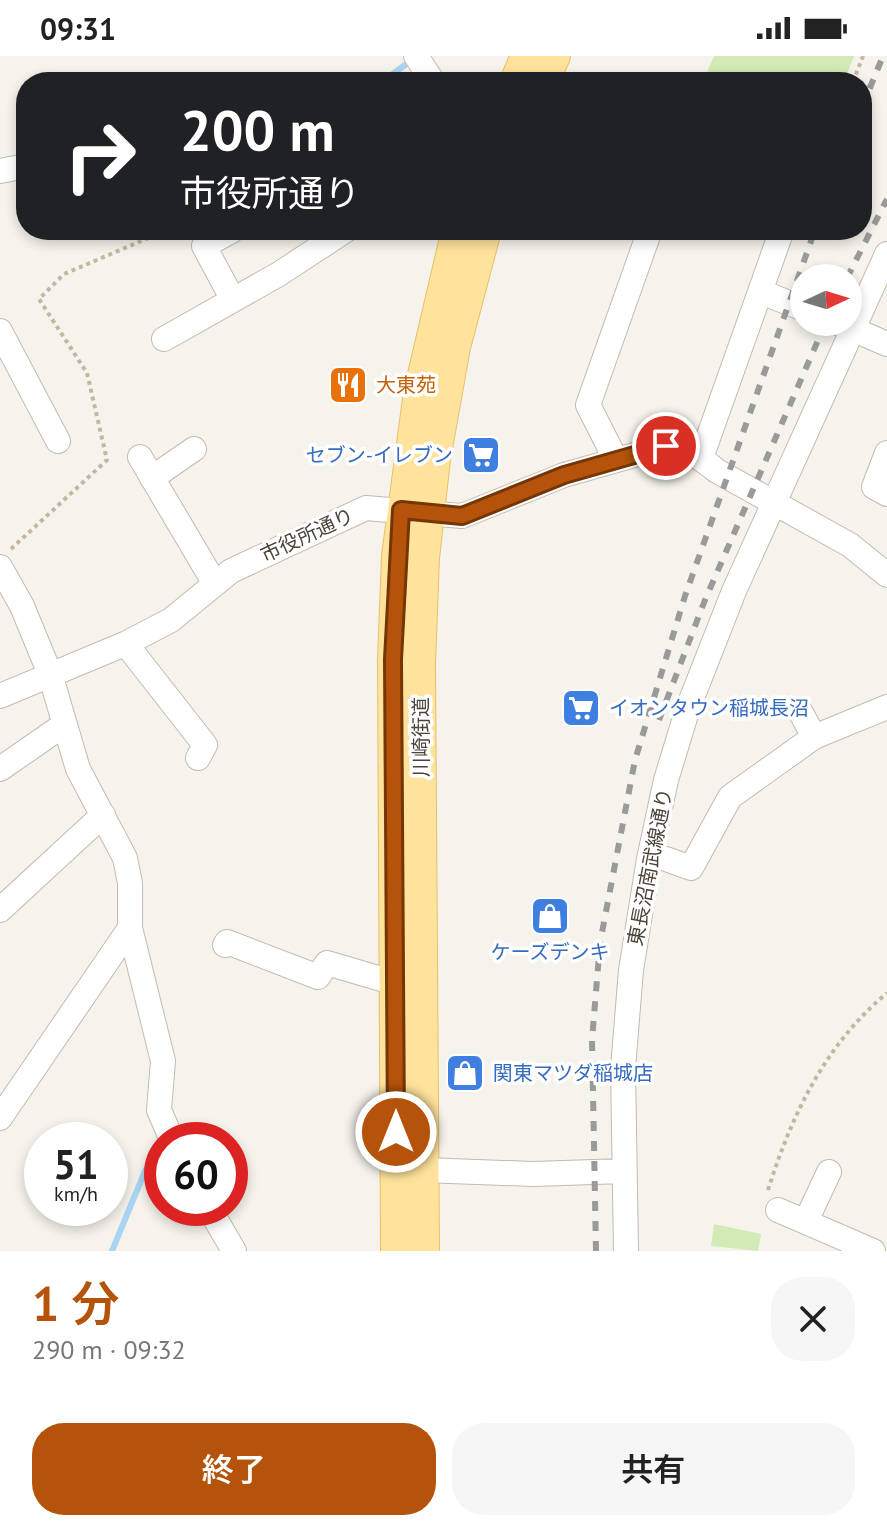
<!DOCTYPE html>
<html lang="ja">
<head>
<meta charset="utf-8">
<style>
  body { margin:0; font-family:"PT Sans","Noto Sans JP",sans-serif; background:#f6f6f6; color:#222; height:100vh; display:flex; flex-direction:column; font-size:30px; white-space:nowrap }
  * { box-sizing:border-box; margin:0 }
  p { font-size:26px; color:#767676 }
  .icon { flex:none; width:44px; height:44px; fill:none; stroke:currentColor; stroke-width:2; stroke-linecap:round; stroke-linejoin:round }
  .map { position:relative; height:1195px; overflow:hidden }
  .panel { display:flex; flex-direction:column; background:#fff; flex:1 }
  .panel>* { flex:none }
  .guide { position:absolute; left:16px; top:16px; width:856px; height:168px; border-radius:32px; box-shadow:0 4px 12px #0003; background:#202124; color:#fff; overflow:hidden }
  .needle { width:52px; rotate:86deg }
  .fabs { position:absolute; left:790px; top:208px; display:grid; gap:16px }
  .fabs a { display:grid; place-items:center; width:72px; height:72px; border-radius:50%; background:#fff; box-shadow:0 4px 12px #0003; font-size:40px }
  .speed { position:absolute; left:24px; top:1066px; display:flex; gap:16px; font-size:40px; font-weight:700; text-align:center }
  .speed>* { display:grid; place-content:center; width:104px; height:104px; border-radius:50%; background:#fff; box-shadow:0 4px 12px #0003; line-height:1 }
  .speed small { font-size:20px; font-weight:400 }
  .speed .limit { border:12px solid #d22; background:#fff; color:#111 }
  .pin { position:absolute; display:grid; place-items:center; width:68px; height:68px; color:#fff; margin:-34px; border:4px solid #fff; border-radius:50%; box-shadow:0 2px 8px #0007 }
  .me { position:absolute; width:88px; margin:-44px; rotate:0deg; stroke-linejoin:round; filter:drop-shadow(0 0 6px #0008) }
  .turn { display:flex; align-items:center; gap:28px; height:168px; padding:0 32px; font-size:36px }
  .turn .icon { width:104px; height:104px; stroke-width:2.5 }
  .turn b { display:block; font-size:56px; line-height:68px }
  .round { display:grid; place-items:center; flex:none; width:84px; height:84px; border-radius:32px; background:#f6f6f6 }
  .headline { display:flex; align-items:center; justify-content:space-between; height:136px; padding:0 32px }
  h1 { font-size:48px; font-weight:600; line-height:60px; color:#b45309 }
  .primary-button { display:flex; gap:16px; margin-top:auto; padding:16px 32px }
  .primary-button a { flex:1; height:92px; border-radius:32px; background:#b45309; color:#fff; font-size:32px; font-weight:600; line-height:92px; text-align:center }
  .primary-button a+a { background:#f6f6f6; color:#222 }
  .status { display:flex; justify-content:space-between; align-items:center; height:56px; padding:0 40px; background:#fff; direction:ltr }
  .status svg { height:22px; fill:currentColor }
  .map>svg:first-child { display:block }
  .green { fill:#d2eab5 }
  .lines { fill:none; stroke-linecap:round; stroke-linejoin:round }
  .stream { stroke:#a9d4f2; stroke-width:6 }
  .minor-casing { stroke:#c2bbae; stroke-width:26 }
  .major-casing { stroke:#e6c16a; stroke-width:32 }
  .path { stroke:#c4b79f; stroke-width:4; stroke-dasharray:4 4; stroke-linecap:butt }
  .minor { stroke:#fff; stroke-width:24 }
  .major { stroke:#ffe39c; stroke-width:30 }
  .rail { stroke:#9a9a9a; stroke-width:6; stroke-dasharray:10 10; stroke-linecap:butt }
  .route-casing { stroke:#753606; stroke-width:20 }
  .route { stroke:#b45309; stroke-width:14 }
  .labels { text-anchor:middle; stroke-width:7; stroke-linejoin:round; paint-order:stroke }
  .food-label { font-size:20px; fill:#c56008; stroke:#fff; text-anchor:start }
  .shop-label { font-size:20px; fill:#366cbe; stroke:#fff; text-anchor:start }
  .street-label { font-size:20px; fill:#4b4439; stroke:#fff }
</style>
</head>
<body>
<div class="status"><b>09:31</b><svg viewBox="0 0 49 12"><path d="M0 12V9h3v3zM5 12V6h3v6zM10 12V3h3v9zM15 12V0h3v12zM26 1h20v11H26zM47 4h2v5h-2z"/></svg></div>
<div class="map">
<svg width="887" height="1195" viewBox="0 0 887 1195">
  <rect width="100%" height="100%" fill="#f6f3ec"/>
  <!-- green -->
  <path class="green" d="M714,0H854L844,26H727L707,16Z
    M714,1168L761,1178L758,1195L711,1190Z"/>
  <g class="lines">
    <!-- stream -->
    <path class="stream" d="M382,26L409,6
      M135,181L154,174
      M112,1195L145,1115L162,1086"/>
    <defs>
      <path id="minor" d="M416,0L433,26
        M0,115L26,110
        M233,174L204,190L233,244
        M761,236L804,253
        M838,267L887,288
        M0,275L58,385
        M164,283L279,218L346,174
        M887,397L874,431L887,438
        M140,401L215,528
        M701,402L782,174
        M616,404L588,349L650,174
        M152,422L194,393
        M0,511L22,550L50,618L78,713L125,802L130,827V872L0,1062
        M126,588L205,689L198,702
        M0,640L127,587L171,564L231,515L366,452L462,460L564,419L666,390C686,391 702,403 717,415L850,489L887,519
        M800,655L814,681
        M0,713L65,668
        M666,803L691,812L730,741L814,681L887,651
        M0,854L103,759
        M130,872L163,1005L159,1054L172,1084
        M225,889L227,886L318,921L327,907L395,927
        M423,1114L533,1118L624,1115
        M209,1152L234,1195
        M778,1154L873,1195
        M806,1165L829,1116
        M626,1195L623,1012L631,914L649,803L666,724L688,652L734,535L887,198"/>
      <path id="major" d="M515,26L526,0
        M543,26L555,0
        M396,1195L393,603L397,500L419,336L457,174
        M424,1195L420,608L424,502L435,403L455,291L486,174"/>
    </defs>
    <!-- minor casing -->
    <use href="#minor" class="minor-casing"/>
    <!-- major casing -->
    <use href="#major" class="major-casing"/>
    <!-- path -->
    <path class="path" d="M391,26L402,18
      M853,26L863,0
      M11,493L107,404L87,317L39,243L64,218L167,174
      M768,1134C792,1058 825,989 887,937"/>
    <!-- minor -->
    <use href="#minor" class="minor"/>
    <!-- major -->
    <use href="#major" class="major"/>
    <!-- rail -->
    <path class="rail" d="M862,51L883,0
      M847,222L887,143
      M659,664L705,544L826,266
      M596,1195L592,984L600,887L635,704L685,540L815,174"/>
  </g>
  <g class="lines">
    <defs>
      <path id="route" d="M396,1076L393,603L401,454L462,460L564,419L666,390"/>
    </defs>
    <!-- route casing -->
    <use href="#route" class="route-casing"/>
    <!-- route -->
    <use href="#route" class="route"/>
  </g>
  <!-- icons -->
  <defs>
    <symbol id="restaurant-square" viewBox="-11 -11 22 22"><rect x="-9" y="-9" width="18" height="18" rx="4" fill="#e8710a" stroke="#fff"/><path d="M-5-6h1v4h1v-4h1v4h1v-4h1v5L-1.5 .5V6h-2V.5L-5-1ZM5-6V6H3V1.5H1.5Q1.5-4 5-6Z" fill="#fff"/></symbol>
    <symbol id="supermarket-square" viewBox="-11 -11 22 22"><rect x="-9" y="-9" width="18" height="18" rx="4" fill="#3f7fe0" stroke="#fff"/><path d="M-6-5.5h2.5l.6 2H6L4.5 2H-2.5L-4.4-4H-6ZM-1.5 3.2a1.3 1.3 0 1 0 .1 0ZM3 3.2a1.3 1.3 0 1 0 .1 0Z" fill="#fff"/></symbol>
    <symbol id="shop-square" viewBox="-11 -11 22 22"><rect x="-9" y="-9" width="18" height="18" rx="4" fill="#3f7fe0" stroke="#fff"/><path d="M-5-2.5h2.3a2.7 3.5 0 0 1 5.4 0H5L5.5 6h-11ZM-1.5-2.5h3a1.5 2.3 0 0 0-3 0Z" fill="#fff"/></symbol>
  </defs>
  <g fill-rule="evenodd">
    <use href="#restaurant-square" x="326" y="307" width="44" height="44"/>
    <use href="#supermarket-square" x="459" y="377" width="44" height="44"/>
    <use href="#supermarket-square" x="559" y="630" width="44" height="44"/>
    <use href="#shop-square" x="528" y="838" width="44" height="44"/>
    <use href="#shop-square" x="443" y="995" width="44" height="44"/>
  </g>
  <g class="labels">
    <!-- food labels -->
    <g class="food-label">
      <text x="376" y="336">大東苑</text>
    </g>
    <!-- shop labels -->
    <g class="shop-label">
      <text x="453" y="406" text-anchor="end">セブン-イレブン</text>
      <text x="609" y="659">イオンタウン稲城長沼</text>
      <text x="550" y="903" text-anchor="middle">ケーズデンキ</text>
      <text x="493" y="1024">関東マツダ稲城店</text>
    </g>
    <!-- street labels -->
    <g class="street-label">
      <text transform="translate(307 479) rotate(-25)" y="7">市役所通り</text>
      <text transform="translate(421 681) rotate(-90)" y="7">川崎街道</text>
      <text transform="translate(650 811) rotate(-79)" y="7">東長沼南武線通り</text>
    </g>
  </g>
</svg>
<div class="fabs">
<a><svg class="needle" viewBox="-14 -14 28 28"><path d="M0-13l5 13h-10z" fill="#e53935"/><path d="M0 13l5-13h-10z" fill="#767676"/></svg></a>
</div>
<div class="speed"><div>51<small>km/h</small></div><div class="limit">60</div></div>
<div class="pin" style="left:666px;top:390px;background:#d93025"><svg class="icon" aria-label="arrive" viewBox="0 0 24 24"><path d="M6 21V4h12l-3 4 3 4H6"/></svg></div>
<svg class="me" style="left:396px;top:1076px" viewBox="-20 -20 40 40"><circle r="17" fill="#b45309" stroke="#fff" stroke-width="3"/><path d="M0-11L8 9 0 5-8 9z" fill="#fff"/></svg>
<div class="guide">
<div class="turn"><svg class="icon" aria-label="right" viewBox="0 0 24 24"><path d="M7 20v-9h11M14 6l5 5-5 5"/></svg><div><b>200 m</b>市役所通り</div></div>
</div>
</div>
<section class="panel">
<div class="headline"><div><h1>1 分</h1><p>290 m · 09:32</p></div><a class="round"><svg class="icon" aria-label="close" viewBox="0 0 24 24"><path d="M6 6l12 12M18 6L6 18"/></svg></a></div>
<div class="primary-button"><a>終了</a><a>共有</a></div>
</section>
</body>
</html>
